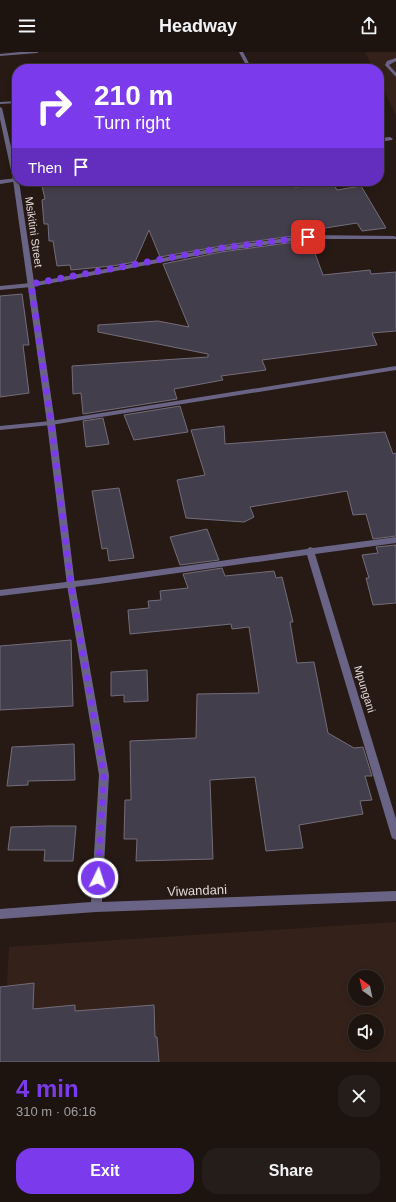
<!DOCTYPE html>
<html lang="en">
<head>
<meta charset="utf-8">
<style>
  body { margin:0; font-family:Arial,sans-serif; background:#251d19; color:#f1f3f6; height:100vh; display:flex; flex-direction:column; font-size:15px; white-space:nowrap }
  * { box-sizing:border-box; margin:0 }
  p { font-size:13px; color:#a09e9f }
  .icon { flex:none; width:22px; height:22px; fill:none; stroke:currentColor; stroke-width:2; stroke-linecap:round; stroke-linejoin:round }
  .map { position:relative; height:1010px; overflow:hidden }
  .side { display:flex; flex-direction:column; background:#1d1410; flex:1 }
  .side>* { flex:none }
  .hud { position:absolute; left:12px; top:12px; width:372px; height:122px; border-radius:16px; box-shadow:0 2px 6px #0003,0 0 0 1px #3b3330; background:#7c3aed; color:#fff; overflow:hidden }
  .needle { width:26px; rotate:327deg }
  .buttons { position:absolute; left:348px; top:918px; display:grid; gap:8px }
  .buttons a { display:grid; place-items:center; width:36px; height:36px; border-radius:50%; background:#1d1410; box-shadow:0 2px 6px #0003,0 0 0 1px #3b3330; font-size:20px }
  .pin { position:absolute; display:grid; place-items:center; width:34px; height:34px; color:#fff; margin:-17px; border-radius:8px; box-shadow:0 2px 6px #0006 }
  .me { position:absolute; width:44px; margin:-22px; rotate:4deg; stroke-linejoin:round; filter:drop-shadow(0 0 3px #0008) }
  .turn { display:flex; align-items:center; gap:14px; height:84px; padding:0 16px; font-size:18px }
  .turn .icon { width:52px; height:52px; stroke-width:2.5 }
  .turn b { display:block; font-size:28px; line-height:34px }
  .then { display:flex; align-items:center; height:38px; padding:0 16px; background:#0003; gap:8px; font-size:15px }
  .round { display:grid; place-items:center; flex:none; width:42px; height:42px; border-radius:16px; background:#251d19 }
  .summary { display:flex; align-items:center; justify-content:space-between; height:68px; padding:0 16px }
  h1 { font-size:24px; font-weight:800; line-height:30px; color:#7c3aed }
  .action { display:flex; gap:8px; margin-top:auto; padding:8px 16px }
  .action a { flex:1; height:46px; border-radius:16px; background:#7c3aed; color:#fff; font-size:16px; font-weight:800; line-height:46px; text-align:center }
  .action a+a { background:#251d19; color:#f1f3f6 }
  header { display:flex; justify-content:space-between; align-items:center; height:52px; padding:0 16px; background:#1d1410; font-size:18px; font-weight:800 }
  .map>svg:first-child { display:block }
  .built { fill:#34221a; fill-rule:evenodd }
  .building { fill:#433e4b; stroke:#736d7b }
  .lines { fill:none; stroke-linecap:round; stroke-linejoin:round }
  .service { fill:#696485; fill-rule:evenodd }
  .minor { fill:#696485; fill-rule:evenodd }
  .tertiary { fill:#696485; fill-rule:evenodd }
  .route { stroke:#7c3aed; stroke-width:7; stroke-dasharray:0 12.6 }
  .labels { text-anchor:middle; stroke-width:4; stroke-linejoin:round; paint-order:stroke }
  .street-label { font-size:11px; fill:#e2d9d6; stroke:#271a15 }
  .near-street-label { font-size:13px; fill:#e2d9d6; stroke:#271a15 }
</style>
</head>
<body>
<header><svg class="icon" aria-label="menu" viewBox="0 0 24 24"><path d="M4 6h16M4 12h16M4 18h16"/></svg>Headway<svg class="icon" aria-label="share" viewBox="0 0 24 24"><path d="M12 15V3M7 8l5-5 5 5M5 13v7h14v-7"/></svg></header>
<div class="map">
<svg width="396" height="1010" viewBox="0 0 396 1010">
  <rect width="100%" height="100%" fill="#271a15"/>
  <!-- built -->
  <path class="built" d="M365,0H396V63L379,29V17H373Z
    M396,870V1010H3L9,895ZM355,925H377V947H355ZM355,969H377V991H355Z"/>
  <!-- building -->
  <path class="building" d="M94,129H114L115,134L154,129H268L272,134L293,132L295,135L333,131L337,138L361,134L386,176L362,179L357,171L306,179L307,182L221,194L160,205L149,178L135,210L112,214L71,218L70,213L57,214L53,189H49L48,172H44L42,148L45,147L42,134Z
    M310,188L323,223L370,218L371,222L396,220V279L372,281L377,293L262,308L266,318L221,324L223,328L174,337L177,347L83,362L81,341L73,342L72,314L208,305V302L98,280V273L158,269L189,275L163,212L221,200Z
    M22,242L29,293H23L29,341L0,345V244Z
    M180,354L188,380L134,388L124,363Z
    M103,366L109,392L86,395L83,369Z
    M224,374L225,392L385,380L393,402L396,401V484L373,487L366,462L353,463L347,439L250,455L254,465L244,470L186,466L177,428L205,423L191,378Z
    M119,436L134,506L109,509L107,496L102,497L92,439Z
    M207,477L219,508L180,513L170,485Z
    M396,493V551L373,553L366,526H369L362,503L378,501L376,495Z
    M222,516L225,524L274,519L276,526L282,525L293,570H290L297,611L314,610L328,681L354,696L363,695L372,724H365L372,748L360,749L363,762L299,773L303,796L266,799L255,725L210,728L213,807L136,809L137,787H124L125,748H131L130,689L196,686L197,642L259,641L249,575L232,577L231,572L130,582L128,558L149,556L148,549L161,548L160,539L188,536L183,522Z
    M71,588L73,654L0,658V594Z
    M147,618L148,649L124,650V643L111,644V620Z
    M74,692L75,728L28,729V733L7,734L12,695Z
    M48,774H76L73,809H44L45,798H8L11,775Z
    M34,931L33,957L75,953V959L154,953L155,985H157L159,1010H0V935Z"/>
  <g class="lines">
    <!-- service -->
    <path class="service" d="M396,6V9L389,13L396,21V25L385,13L387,9Z"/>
    <!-- minor -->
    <path class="minor" d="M20,0H39L37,1L0,4V2Z
      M239,0H243L252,17H248Z
      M17,49V51L0,52V50Z
      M390,85L393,87L392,88L379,90V86Z
      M17,126V129H19L0,132V128Z
      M308,183L394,184L396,185V187H308L221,199L31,235L0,238V234L31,231L221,195Z
      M396,314V318L51,373L0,378V374L51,369Z
      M396,485V491L315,502L396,767V788L392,786L391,783L307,503L99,532L0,544V538L99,526L307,497L310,495L313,496Z"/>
    <!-- tertiary -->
    <path class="tertiary" d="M0,55L2,56L17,121V129H19L55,371L75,533L109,723L102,850L396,839V849L96,860L0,867V857L91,850L99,723L67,533L47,371L13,128L0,67Z"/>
  </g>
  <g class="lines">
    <!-- route -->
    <path class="route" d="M98,826L104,723L71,533L51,371L31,232L221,196L308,185"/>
  </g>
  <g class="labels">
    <!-- street labels -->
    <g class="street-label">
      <text transform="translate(34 180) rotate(82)" y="4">Msikitini Street</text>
      <text transform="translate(365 637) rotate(73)" y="4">Mpungani</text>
    </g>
    <!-- near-street labels -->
    <g class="near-street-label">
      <text transform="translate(197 838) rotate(-2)" y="5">Viwandani</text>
    </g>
  </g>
</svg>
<div class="buttons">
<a><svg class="needle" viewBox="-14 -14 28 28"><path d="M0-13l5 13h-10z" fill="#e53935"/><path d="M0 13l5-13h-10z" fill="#a09e9f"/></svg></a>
<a><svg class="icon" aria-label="sound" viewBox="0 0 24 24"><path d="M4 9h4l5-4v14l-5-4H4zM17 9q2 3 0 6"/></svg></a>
</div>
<div class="pin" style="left:308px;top:185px;background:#d93025"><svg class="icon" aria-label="arrive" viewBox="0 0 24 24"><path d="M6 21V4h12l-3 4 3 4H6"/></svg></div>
<svg class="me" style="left:98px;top:826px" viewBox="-20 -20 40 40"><circle r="17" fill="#7c3aed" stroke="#fff" stroke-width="3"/><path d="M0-11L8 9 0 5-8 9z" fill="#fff"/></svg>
<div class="hud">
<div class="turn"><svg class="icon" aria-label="right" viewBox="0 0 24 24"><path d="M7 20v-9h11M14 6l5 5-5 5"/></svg><div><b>210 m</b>Turn right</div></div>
<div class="then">Then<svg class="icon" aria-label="arrive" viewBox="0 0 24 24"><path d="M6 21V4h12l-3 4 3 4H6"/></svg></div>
</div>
</div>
<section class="side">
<div class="summary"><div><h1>4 min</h1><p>310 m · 06:16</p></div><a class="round"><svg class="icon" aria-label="close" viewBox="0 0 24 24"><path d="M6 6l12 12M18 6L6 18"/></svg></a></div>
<div class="action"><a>Exit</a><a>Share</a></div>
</section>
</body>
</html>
